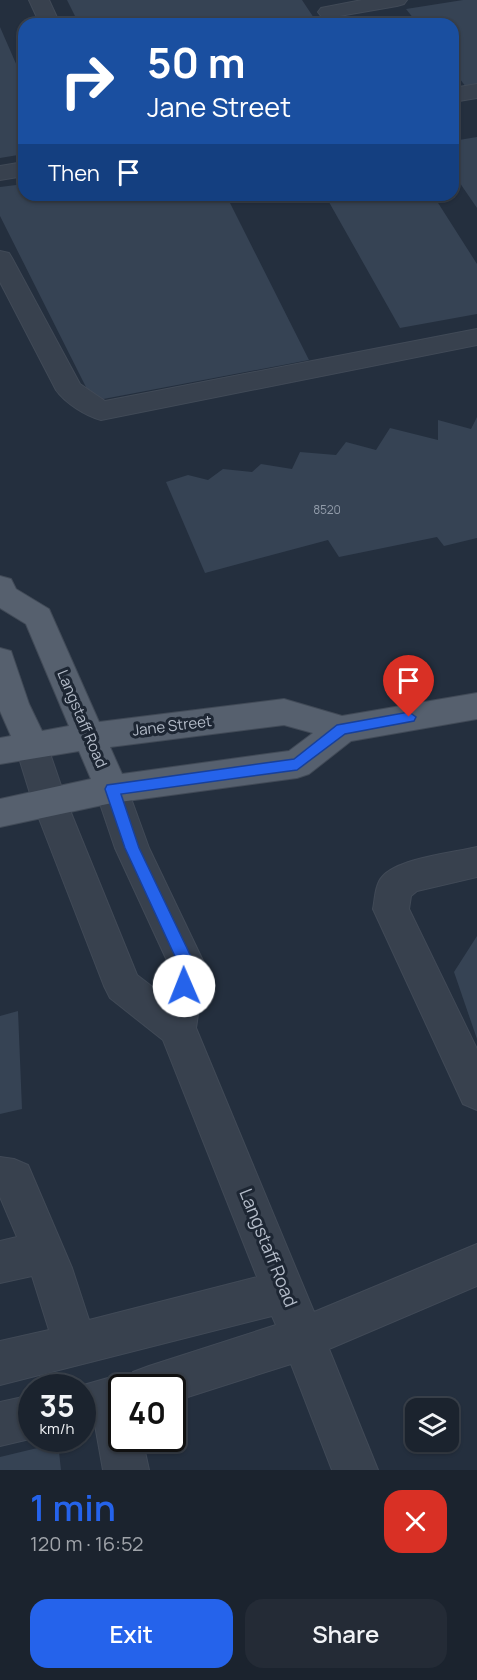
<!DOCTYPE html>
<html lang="en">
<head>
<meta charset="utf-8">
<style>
  body { margin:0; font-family:Manrope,sans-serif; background:#242b36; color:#f1f3f6; height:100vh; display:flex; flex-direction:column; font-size:22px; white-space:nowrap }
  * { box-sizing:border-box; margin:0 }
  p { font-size:20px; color:#a0a4aa }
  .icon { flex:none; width:33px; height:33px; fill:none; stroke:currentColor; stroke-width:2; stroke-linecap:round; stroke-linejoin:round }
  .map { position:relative; height:1470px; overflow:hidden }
  .drawer { display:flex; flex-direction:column; background:#1b232e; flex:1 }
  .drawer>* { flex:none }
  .top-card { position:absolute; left:18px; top:18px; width:441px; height:183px; border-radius:18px; box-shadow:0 2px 4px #0004,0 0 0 2px #39404a; background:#1a4fa0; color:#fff; overflow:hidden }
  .controls { position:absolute; left:405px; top:1398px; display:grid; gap:12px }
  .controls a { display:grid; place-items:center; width:54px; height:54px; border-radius:12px; background:#1b232e; box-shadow:0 2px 4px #0004,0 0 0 2px #39404a; font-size:30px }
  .speed { position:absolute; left:18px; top:1374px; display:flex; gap:12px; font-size:30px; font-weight:700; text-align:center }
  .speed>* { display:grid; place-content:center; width:78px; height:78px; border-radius:50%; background:#1b232e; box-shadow:0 2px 4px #0004,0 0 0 2px #39404a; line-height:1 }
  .speed small { font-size:15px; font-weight:400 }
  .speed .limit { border:3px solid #111; border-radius:9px; background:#fff; color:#111 }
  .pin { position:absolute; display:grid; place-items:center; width:51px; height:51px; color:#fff; margin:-62px -26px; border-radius:50% 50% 50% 0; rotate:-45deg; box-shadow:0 0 6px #0007 }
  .pin .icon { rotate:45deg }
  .me { position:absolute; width:66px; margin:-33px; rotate:359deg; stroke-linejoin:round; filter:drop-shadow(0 0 4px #0008) }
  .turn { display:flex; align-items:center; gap:21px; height:126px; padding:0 30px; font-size:27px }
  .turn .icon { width:78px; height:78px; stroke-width:2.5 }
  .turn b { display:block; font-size:42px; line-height:51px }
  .then { display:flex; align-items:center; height:57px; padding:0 30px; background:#0003; gap:12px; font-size:22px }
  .round { display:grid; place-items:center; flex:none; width:63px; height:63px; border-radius:18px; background:#242b36 }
  .headline { display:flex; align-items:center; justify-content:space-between; height:102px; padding:0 30px }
  h1 { font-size:36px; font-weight:600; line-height:45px; color:#2563eb }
  .button { display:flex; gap:12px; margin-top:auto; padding:12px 30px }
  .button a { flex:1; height:69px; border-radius:18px; background:#2563eb; color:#fff; font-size:24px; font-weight:600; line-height:69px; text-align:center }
  .button a+a { background:#242b36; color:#f1f3f6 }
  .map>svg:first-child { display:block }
  .building { fill:#364354 }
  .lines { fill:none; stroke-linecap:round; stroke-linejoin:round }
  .minor-casing { stroke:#414a57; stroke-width:2 }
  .major-casing { stroke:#414a57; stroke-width:2 }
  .minor { fill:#38414e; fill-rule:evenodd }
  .major { fill:#56606e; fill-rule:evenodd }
  .route { fill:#2563eb; stroke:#184099; stroke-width:1.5 }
  .labels { text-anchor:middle; stroke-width:6; stroke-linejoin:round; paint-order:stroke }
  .number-label { font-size:12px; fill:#929caa }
  .street-label { font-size:15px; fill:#b4bcc9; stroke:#1d2633 }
  .near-street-label { font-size:18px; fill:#b4bcc9; stroke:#1d2633 }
</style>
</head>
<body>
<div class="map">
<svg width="477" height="1470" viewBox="0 0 477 1470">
  <rect width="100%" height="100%" fill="#242f3e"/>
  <!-- building -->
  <path class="building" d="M67,0H302L318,24H79Z
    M463,0H477V86L466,87L453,70V24H418L406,9Z
    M0,27L24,82V154L0,158Z
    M477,137V208L453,173V141Z
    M24,184V195H226L309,360L93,401L0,216V187Z
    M325,195H433L477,264V314L400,328Z
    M477,417V538L444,546L437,537L339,557L328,540L205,573L166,482L188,475L208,480L223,469L252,472L261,464L292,469L300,452L336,455L346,442L376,450L390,428L438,440V420L471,429Z
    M477,936V1039L454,972Z
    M18,1011L22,1109L0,1114V1016Z
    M58,1443L61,1470H0V1457Z"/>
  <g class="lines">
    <defs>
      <path id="minor" d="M29,0H49L60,24H40Z
        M362,0H407L404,4L397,6L328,18L321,16L318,12L321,8Z
        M477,84V98L453,102V88Z
        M24,162V176L0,180V166Z
        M0,251L9,253L12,258L80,384L105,401L477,329V345L101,420C86,416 65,403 56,390L0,282Z
        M32,732L44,736L67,803L137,975L163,995L169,965L115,848L95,789L100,779L112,775L124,779L149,848L205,965L196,1028L314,1312L477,1244V1286L329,1349L378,1470H332L291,1364L172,1402V1388H122V1438H142L149,1470H103L95,1425L82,1428V1388H73L122,1374L131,1378L133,1372L149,1366L276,1325L272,1316L0,1385V1341L49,1330L32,1276L0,1283V1241L17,1237L0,1197V1157L14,1159L28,1165L72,1268L89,1320L257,1277L163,1040L110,998L104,986L33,803L15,745L20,736Z
        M477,847V877L417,891L411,896L409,909L477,1049V1110L463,1104L373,909C375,899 375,885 382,877C398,858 453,853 477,847Z
        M32,1395V1438H34L0,1446V1402Z"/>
      <path id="major" d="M0,576L11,579L16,589L49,609L99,722L284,699L342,716L477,693V719L351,741L309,774L297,778L112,803L0,827V799L91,779L79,751L0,764V738L11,736L0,711V648L11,651L29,704L42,731L69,726L26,624L0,608ZM284,725L313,733L289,751L122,774L110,747Z"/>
    </defs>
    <!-- minor casing -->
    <use href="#minor" class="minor-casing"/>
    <!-- major casing -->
    <use href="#major" class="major-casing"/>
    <!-- minor -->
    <use href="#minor" class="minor"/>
    <!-- major -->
    <use href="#major" class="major"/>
  </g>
  <!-- route -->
  <path class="route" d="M409,712L416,717L414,721L345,734L297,770L121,794L139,848L195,965L189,991L184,993L178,991L176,986L179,965L125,848L105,789L107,785L294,759L337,725Z"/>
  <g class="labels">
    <!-- number labels -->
    <g class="number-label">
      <text x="327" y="514">8520</text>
    </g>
    <!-- street labels -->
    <g class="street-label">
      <text transform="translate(82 719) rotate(67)" y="5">Langstaff Road</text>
      <text transform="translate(172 726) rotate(-7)" y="5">Jane Street</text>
    </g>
    <!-- near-street labels -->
    <g class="near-street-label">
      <text transform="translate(268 1248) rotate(68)" y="6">Langstaff Road</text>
    </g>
  </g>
</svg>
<div class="controls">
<a><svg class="icon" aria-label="layers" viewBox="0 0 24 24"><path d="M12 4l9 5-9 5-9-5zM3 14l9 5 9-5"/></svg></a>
</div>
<div class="speed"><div>35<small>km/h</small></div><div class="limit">40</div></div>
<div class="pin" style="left:409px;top:717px;background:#d93025"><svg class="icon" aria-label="arrive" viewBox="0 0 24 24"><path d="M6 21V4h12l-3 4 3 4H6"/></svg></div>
<svg class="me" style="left:184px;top:986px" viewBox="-20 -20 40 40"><circle r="19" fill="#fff"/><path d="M0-13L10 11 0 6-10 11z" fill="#2563eb"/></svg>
<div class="top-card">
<div class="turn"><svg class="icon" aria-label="right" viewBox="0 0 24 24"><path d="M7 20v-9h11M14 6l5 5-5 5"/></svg><div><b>50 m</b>Jane Street</div></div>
<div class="then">Then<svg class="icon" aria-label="arrive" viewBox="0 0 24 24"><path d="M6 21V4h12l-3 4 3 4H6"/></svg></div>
</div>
</div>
<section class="drawer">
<div class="headline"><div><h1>1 min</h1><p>120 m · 16:52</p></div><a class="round" style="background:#d93025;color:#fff"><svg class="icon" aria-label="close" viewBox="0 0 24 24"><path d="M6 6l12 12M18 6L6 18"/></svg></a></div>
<div class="button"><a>Exit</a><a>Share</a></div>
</section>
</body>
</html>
